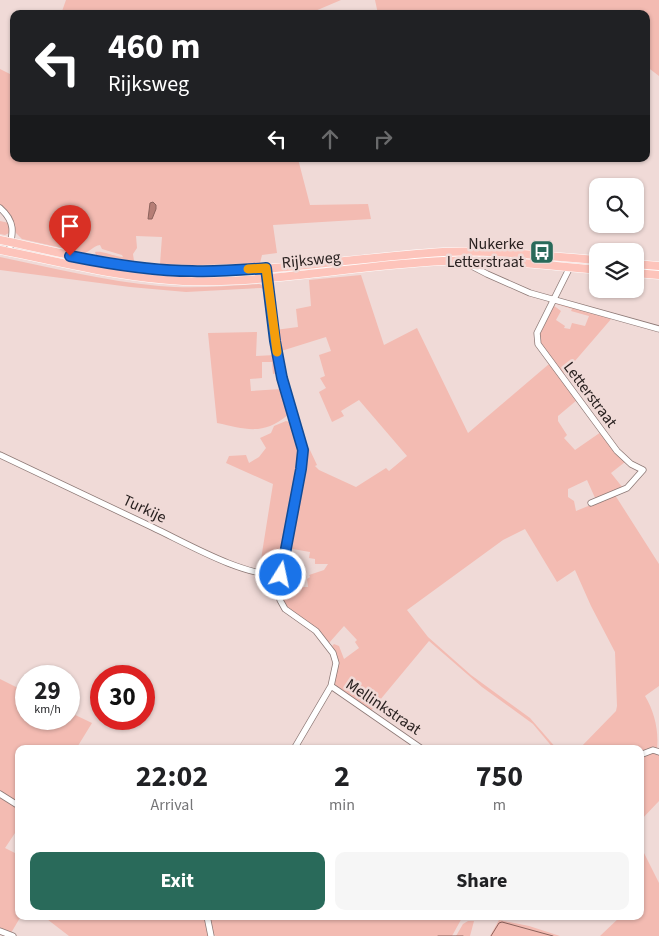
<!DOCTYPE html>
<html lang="en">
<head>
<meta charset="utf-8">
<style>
  body { margin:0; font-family:"Source Sans 3",sans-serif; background:#f6f6f6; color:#202124; height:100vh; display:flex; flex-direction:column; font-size:19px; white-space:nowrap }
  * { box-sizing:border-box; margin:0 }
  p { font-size:16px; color:#757577 }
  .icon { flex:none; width:28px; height:28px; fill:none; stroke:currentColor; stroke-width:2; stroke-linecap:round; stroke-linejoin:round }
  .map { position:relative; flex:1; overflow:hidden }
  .sheet { position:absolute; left:15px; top:745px; width:629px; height:175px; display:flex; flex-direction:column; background:#fff; border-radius:10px; box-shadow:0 1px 4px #0004 }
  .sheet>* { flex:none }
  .hud { position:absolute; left:10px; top:10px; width:640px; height:152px; border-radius:10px; box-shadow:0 1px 4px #0004; background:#202124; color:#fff; overflow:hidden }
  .buttons { position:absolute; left:589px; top:178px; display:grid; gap:10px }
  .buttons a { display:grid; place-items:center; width:55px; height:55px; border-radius:10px; background:#fff; box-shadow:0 1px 4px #0004; font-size:25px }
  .speed { position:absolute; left:15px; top:665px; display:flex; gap:10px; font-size:25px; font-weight:700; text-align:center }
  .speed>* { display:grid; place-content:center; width:65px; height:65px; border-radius:50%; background:#fff; box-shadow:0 1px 4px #0004; line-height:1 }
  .speed small { font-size:12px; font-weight:400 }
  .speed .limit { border:8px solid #d22; background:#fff; color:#111 }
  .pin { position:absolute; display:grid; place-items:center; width:42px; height:42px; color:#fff; margin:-51px -21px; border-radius:50% 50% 50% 0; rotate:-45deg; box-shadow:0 0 5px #0007 }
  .pin .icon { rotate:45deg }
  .me { position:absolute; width:55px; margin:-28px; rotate:10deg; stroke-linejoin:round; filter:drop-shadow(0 0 4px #0008) }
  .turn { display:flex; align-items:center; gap:18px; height:105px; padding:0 15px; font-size:22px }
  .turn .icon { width:65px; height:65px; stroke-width:2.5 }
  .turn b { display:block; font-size:35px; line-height:42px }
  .lanes { display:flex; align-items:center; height:48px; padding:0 15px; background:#0003; justify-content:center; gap:25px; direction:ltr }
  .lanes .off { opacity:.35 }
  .eta { display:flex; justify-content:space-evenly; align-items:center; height:85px; text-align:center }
  .eta b { font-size:30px; font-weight:700; line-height:35px }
  .cta { display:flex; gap:10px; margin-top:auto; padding:10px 15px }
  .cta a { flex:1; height:58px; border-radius:10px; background:#296a5a; color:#fff; font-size:20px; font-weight:700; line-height:58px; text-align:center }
  .cta a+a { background:#f6f6f6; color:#202124 }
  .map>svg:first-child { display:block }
  .green { fill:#f3bbb2 }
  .water { fill:#b67e76; stroke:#8c625c }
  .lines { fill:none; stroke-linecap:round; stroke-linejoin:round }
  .stream { stroke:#8c625c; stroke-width:1 }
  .minor-casing { stroke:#8d7976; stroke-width:7 }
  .highway-casing { stroke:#fff; stroke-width:9 }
  .minor { stroke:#fff; stroke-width:5.5 }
  .highway { stroke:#fdc4bb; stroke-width:8 }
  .route-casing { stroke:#114b97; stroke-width:12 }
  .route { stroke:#1a73e8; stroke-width:9 }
  .slow { stroke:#f59e0b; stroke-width:9 }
  .labels { text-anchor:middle; stroke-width:5; stroke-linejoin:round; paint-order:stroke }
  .poi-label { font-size:16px; fill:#292120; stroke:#f0dad7; text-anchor:end }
  .street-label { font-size:16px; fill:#292120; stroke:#f0dad7 }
</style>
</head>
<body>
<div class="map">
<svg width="659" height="936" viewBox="0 0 659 936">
  <rect width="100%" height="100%" fill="#f0dad7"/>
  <!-- green -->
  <path class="green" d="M66,0H341L308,14H61Z
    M375,0H659V76L646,66V14H378Z
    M0,69L14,76V159H298L310,205L368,204L371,219L273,225L277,253L262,255L260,263L197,265L160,264L162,237L136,236L137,248L133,254L134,261L96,255L95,252C102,250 115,257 123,257L122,255L102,249L100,245C93,246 90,252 84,253L22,239L16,233L12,217L0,207Z
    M0,221L9,223V233L5,235L0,234Z
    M0,257C53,268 105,281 159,286C193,289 226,286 259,284L265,286L266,290L261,288L186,292L130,287L0,270Z
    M361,275L384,345L417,328L468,433L549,364L577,400L558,416V421L567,435L564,438L575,450L601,432L625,462L611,473L623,488L596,500L587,480L568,489V497L574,501L576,511L615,495L659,564V686L645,696C654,711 659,730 657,749L640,754V749H579L616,711L617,706L615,652L591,606L575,570L557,582L525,529L503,540L407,610L428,637L471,675L530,718L557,749H554L533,724L482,687L429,641L370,712L334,686C335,669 343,663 332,646L334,644L339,646L344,659L359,648L355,642L357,640L344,626L329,643L317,630L288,610L283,604L282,581L293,583L294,587H308L307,579L310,577L309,575L324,570L328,564H315V559L309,558L310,552L287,548L305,448H309L317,465L315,466L319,470L356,487L386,468L389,471L407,456L359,400L341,411L344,416L332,422L319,392L326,388L320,378L325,376L319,355L331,351L326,337L278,352L275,330L298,327L296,309L311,306L309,280Z
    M557,302L612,318L562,376L541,347L538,334L553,305L561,311L556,320L565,326L564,328L570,329L572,323L585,326L589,316L571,311L572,309L556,304Z
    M257,332L256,356L275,355L278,373L273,374L272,362H262V378L250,379L251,391L281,389L288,412V415C262,436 246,429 217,423L208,333Z
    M286,421L292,423L301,452L279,569L278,572H259L273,484L226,463L229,456L246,455L249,463L259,457L266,448L260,438L271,433L274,426Z
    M0,679L26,692V719H69V712L92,723L76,749H19V803L0,791Z
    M650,753L659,754V801L640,821V757Z
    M0,796L19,808V831L17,830L5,848L19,855V916H21L11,933L0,930Z
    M640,845L659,883V936H600L621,916H640Z
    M43,916H205L208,935V936H69Z
    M208,916H463L452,936H216L213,934Z
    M499,920L529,926L560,936H490Z
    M468,921H474L470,936H456L463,924Z"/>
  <!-- water -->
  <path class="water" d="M153,202L156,205V209L152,219H148L150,203Z"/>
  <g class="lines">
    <!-- stream -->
    <path class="stream" d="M438,936H463
      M491,936L499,923L502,922L553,936"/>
    <defs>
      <path id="minor" d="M0,208C16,222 13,233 9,252
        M462,261L487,274L530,293L659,329
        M570,267L537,333L538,344L617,451L631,464L643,470L627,488L591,503
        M266,268L275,341L282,378L303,450L301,469L281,575L280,600L285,609L316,631L333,653L336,663L331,686L294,749
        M0,455C51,479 102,503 152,527C188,544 242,576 281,575
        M331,686L422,749
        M640,755L653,750L659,752
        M0,794L19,806
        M207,916L211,936
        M0,931L13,936"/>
      <path id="highway" d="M0,240C63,253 125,270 190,271C274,273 359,257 443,252C494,250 546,256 598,260
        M0,250C61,262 120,278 183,281C270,284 356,265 443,261C494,259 546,265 598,270
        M635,264L659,266
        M635,273L659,275"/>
    </defs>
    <!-- minor casing -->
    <use href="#minor" class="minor-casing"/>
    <!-- highway casing -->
    <use href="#highway" class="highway-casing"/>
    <!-- minor -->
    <use href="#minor" class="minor"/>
    <!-- highway -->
    <use href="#highway" class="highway"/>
  </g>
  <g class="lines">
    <defs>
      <path id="route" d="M70,256C110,264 151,271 192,271C217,272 241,270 266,268L275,341L282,378L303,450L301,469L281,575"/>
    </defs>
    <!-- route casing -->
    <use href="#route" class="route-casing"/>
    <!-- route -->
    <use href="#route" class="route"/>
    <!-- slow -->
    <path class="slow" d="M248,269L266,268L277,352"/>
  </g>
  <!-- icons -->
  <defs>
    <symbol id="bus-square" viewBox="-11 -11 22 22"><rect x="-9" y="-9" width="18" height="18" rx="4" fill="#296a5a" stroke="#f0dad7"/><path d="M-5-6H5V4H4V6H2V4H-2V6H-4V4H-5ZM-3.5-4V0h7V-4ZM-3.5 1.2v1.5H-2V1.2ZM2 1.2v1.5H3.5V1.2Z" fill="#fff"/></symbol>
  </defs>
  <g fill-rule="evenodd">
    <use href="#bus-square" x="528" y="238" width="28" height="28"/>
  </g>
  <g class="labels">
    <!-- poi labels -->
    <g class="poi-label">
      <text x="524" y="249">Nukerke<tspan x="524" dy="18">Letterstraat</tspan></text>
    </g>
    <!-- street labels -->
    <g class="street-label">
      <text transform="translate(311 259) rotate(-6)" y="6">Rijksweg</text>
      <text transform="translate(591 394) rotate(53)" y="6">Letterstraat</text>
      <text transform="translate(145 508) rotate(25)" y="6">Turkije</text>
      <text transform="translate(384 706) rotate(34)" y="6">Mellinkstraat</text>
    </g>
  </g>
</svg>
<div class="buttons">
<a><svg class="icon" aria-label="search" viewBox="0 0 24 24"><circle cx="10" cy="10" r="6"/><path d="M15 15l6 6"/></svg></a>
<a><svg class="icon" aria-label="layers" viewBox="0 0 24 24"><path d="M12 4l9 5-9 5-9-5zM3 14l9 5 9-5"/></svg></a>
</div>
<div class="speed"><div>29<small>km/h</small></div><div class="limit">30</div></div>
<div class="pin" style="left:70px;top:256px;background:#d93025"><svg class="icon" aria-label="arrive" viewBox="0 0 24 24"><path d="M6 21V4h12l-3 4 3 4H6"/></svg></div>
<svg class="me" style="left:281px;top:575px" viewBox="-20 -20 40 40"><circle r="17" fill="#1a73e8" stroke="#fff" stroke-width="3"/><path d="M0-11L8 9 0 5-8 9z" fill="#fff"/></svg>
<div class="hud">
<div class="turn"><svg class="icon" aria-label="left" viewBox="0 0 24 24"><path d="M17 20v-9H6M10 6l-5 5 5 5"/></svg><div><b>460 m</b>Rijksweg</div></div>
<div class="lanes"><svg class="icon" aria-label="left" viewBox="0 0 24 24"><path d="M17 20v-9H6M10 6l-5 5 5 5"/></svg><svg class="icon off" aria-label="ahead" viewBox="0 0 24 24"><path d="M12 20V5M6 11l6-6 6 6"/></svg><svg class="icon off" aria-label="right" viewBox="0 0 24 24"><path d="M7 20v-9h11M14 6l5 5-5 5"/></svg></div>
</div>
<section class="sheet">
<div class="eta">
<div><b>22:02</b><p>Arrival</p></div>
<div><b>2</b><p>min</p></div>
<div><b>750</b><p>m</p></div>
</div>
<div class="cta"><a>Exit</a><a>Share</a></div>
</section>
</div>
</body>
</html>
